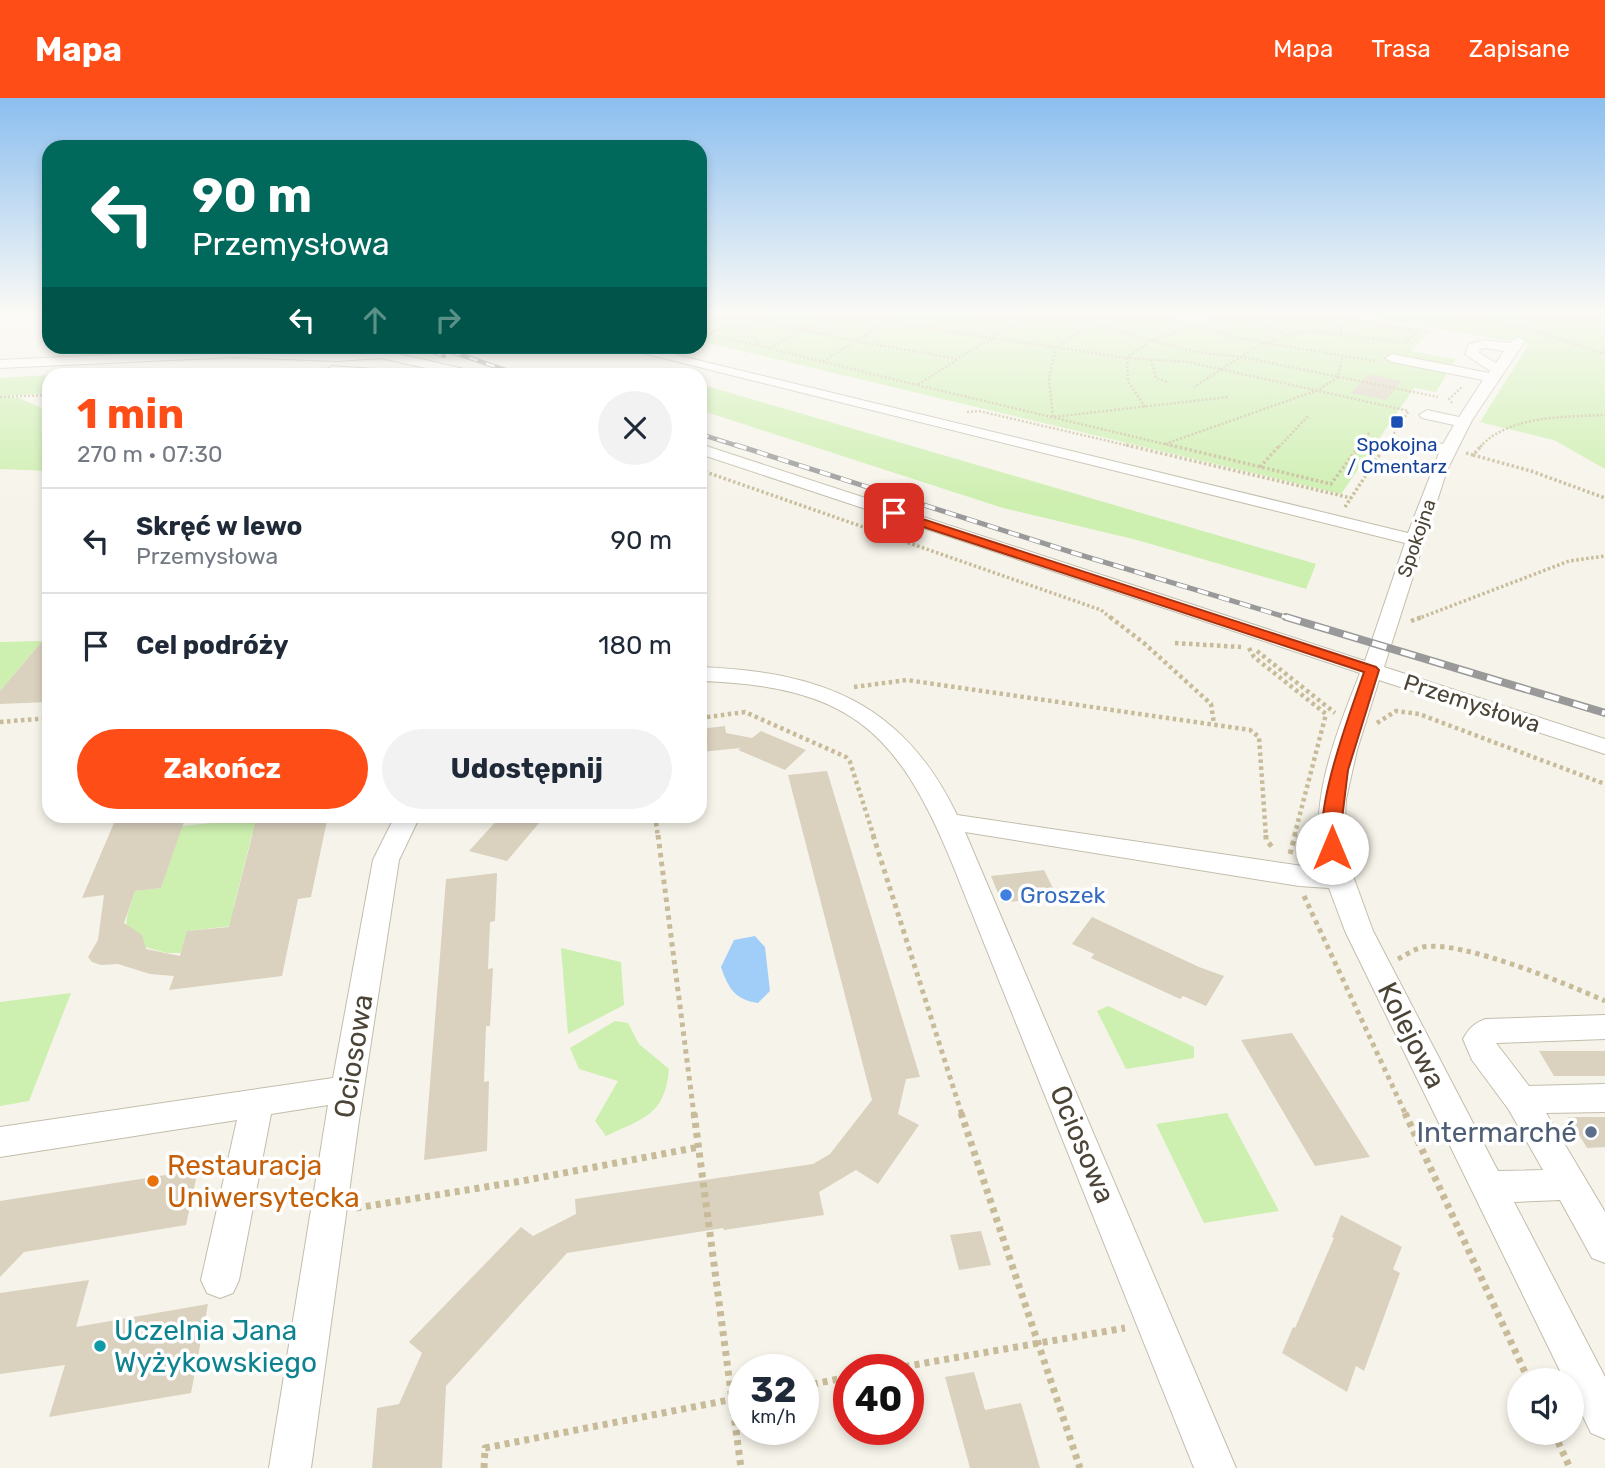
<!DOCTYPE html>
<html lang="pl">
<head>
<meta charset="utf-8">
<style>
  body { margin:0; font-family:Rubik,sans-serif; background:#f2f2f3; color:#1f2937; height:100vh; display:flex; flex-direction:column; font-size:26px; white-space:nowrap }
  * { box-sizing:border-box; margin:0 }
  p { font-size:23px; color:#747a83 }
  .icon { flex:none; width:38px; height:38px; fill:none; stroke:currentColor; stroke-width:2; stroke-linecap:round; stroke-linejoin:round }
  .map { position:relative; flex:1; overflow:hidden }
  .side { position:absolute; left:42px; top:270px; width:665px; height:455px; display:flex; flex-direction:column; background:#fff; border-radius:21px; box-shadow:0 4px 10px #0003 }
  .side>* { flex:none }
  .guide { position:absolute; left:42px; top:42px; width:665px; height:214px; border-radius:21px; box-shadow:0 4px 10px #0003; background:#00695c; color:#fff; overflow:hidden }
  .controls { position:absolute; left:1507px; top:1270px; display:grid; gap:14px }
  .controls a { display:grid; place-items:center; width:77px; height:77px; border-radius:50%; background:#fff; box-shadow:0 4px 10px #0003; font-size:35px }
  .speed { position:absolute; left:728px; top:1256px; display:flex; gap:14px; font-size:35px; font-weight:700; text-align:center }
  .speed>* { display:grid; place-content:center; width:91px; height:91px; border-radius:50%; background:#fff; box-shadow:0 4px 10px #0003; line-height:1 }
  .speed small { font-size:18px; font-weight:400 }
  .speed .limit { border:10px solid #d22; background:#fff; color:#111 }
  .pin { position:absolute; display:grid; place-items:center; width:60px; height:60px; color:#fff; margin:-30px; border-radius:14px; box-shadow:0 4px 10px #0006 }
  .me { position:absolute; width:77px; margin:-38px; rotate:0deg; stroke-linejoin:round; filter:drop-shadow(0 0 5px #0008) }
  .turn { display:flex; align-items:center; gap:24px; height:147px; padding:0 35px; font-size:32px }
  .turn .icon { width:91px; height:91px; stroke-width:2.5 }
  .turn b { display:block; font-size:49px; line-height:60px }
  .lanes { display:flex; align-items:center; height:66px; padding:0 35px; background:#0003; justify-content:center; gap:35px; direction:ltr }
  .lanes .off { opacity:.35 }
  .round { display:grid; place-items:center; flex:none; width:74px; height:74px; border-radius:37px; background:#f2f2f3 }
  .summary { display:flex; align-items:center; justify-content:space-between; height:119px; padding:0 35px }
  h1 { font-size:42px; font-weight:700; line-height:52px; color:#ff4d18 }
  .primary-button { display:flex; gap:14px; margin-top:auto; padding:14px 35px }
  .primary-button a { flex:1; height:80px; border-radius:42px; background:#ff4d18; color:#fff; font-size:28px; font-weight:700; line-height:80px; text-align:center }
  .primary-button a+a { background:#f2f2f3; color:#1f2937 }
  ul { padding:0; list-style:none }
  li { display:flex; align-items:center; gap:21px; height:105px; padding:0 35px; border-top:2px solid #e0e1e3 }
  li div { flex:1 }
  li b { display:block; font-size:26px }
  li em { font-style:normal }
  header { display:flex; align-items:center; gap:42px; box-sizing:border-box; height:98px; padding:0 35px; background:#ff4d18; color:#fff }
  header strong { font-size:33px }
  nav { display:flex; gap:38px; margin-inline-start:auto; font-size:24px }
  .map>svg:first-child { display:block }
  .green { fill:#cdefaf }
  .water { fill:#a1cef9 }
  .building { fill:#dad1be }
  .lines { fill:none; stroke-linecap:round; stroke-linejoin:round }
  .minor-casing { stroke:#c3bdab; stroke-width:2 }
  .path-far4 { stroke:#c7bb9a; stroke-width:2.5; stroke-dasharray:2 2; stroke-linecap:butt }
  .path-far3 { stroke:#c7bb9a; stroke-width:3.5; stroke-dasharray:2.5 2.5; stroke-linecap:butt }
  .path-far2 { stroke:#c7bb9a; stroke-width:4.5; stroke-dasharray:3.5 3.5; stroke-linecap:butt }
  .path-far1 { stroke:#c7bb9a; stroke-width:5; stroke-dasharray:4.5 4.5; stroke-linecap:butt }
  .path { stroke:#c7bb9a; stroke-width:7; stroke-dasharray:5 5; stroke-linecap:butt }
  .minor { fill:#fff; fill-rule:evenodd }
  .rail-far2-casing { stroke:#999; stroke-width:4.5 }
  .rail-far1-casing { stroke:#999; stroke-width:5 }
  .rail-casing { stroke:#999; stroke-width:8 }
  .rail-far2 { stroke:#fff; stroke-width:2.5; stroke-dasharray:9; stroke-linecap:butt }
  .rail-far1 { stroke:#fff; stroke-width:3.5; stroke-dasharray:11; stroke-linecap:butt }
  .rail { stroke:#fff; stroke-width:5; stroke-dasharray:15; stroke-linecap:butt }
  .route { fill:#ff4d18; stroke:#a63210; stroke-width:2 }
  .transit-dot { fill:#1a4fb4; stroke:#fff; stroke-width:2.5 }
  .shop-dot { fill:#3f7fe0; stroke:#fff; stroke-width:2.5 }
  .service-dot { fill:#5c6f8a; stroke:#fff; stroke-width:2.5 }
  .food-dot { fill:#e8710a; stroke:#fff; stroke-width:2.5 }
  .culture-dot { fill:#0f9aa8; stroke:#fff; stroke-width:2.5 }
  .labels { text-anchor:middle; stroke-width:7; stroke-linejoin:round; paint-order:stroke }
  .far-transit-label { font-size:19px; fill:#164399; stroke:#fff }
  .far-street-label { font-size:19px; fill:#4c4537; stroke:#fff }
  .street-label { font-size:23px; fill:#4c4537; stroke:#fff }
  .shop-label { font-size:23px; fill:#366cbe; stroke:#fff; text-anchor:start }
  .near-street-label { font-size:28px; fill:#4c4537; stroke:#fff }
  .near-service-label { font-size:28px; fill:#4e5e75; stroke:#fff; text-anchor:end }
  .near-food-label { font-size:28px; fill:#c56008; stroke:#fff; text-anchor:start }
  .near-culture-label { font-size:28px; fill:#0d838f; stroke:#fff; text-anchor:start }
</style>
</head>
<body>
<header>
<strong>Mapa</strong>
<nav><a>Mapa</a><a>Trasa</a><a>Zapisane</a></nav>
</header>
<div class="map">
<svg width="1605" height="1370" viewBox="0 0 1605 1370">
  <rect width="100%" height="100%" fill="#f6f4ea"/>
  <!-- green -->
  <path class="green" d="M1161,214L1185,224L1244,214H1301L1345,218L1431,232L1411,253L1456,261L1436,294L1414,290L1341,396L700,243L702,214Z
    M1335,214H1605V371L1554,342L1480,324L1529,246Z
    M49,277V295L2,298L19,300L49,313V373L0,371V280Z
    M700,286L1316,466L1306,491L1137,442L1003,410L700,312Z
    M42,543L0,593V544Z
    M281,718L277,733L252,736L234,808L268,824L188,833L181,855H167L141,848V836L126,831L127,818L135,793L161,790L182,728Z
    M561,850L621,864L624,907L568,936Z
    M71,895L29,1003L0,1008V904Z
    M1108,908L1194,949V960L1126,971L1097,913Z
    M615,923L628,925L639,946L669,971C665,1017 644,1020 606,1038L595,1023L618,983L579,971L570,950Z
    M1227,1015L1279,1113L1204,1125L1156,1026Z"/>
  <!-- water -->
  <path class="water" d="M755,838L765,849L770,893L758,905C735,902 728,890 721,869L734,842Z"/>
  <!-- building -->
  <path class="building" d="M1368,276L1402,283L1386,302L1351,295Z
    M49,535V604L0,606V593Z
    M725,628L726,635L752,640L761,633L806,652L785,672L738,652L741,650L700,654V631Z
    M827,673L920,979L906,981L898,1016L919,1027L878,1086L856,1072L819,1094L824,1117L724,1132L723,1130L567,1155L446,1288L442,1370H372L377,1310L399,1306L422,1255L409,1244L521,1129L533,1138L576,1116L575,1101L813,1066L830,1056L872,1002L788,677Z
    M117,718H186L161,790L135,793L124,825L142,837L146,851L180,858L187,833L229,829L257,718H328L311,799L298,801L282,878L169,892L174,878L150,876L118,866L101,867L92,864L88,859L98,842L104,797L82,800Z
    M501,718H545L507,763L469,753Z
    M1044,772L1057,798L1002,805L991,778Z
    M497,775L495,823L490,824L488,871L493,870L490,928H486L484,984L489,983L487,1053L424,1062L446,781Z
    M1092,819L1199,869L1224,878L1206,908L1183,898L1180,901L1091,860L1094,856L1072,846Z
    M1292,935L1370,1059L1315,1068L1241,942Z
    M1539,953H1605V978H1554Z
    M1568,1019H1605V1049L1587,1050Z
    M198,1072L186,1127L24,1154L0,1179V1103Z
    M1341,1117L1402,1149L1393,1171L1400,1175L1364,1273L1356,1268L1347,1294L1282,1255L1293,1229L1295,1230L1334,1140L1332,1139Z
    M981,1133L991,1167L959,1172L950,1137Z
    M89,1182L76,1229L208,1206L191,1295L49,1319L65,1267L0,1276V1195Z
    M974,1274L985,1312L1021,1305L1040,1370H970L945,1279Z"/>
  <g class="lines">
    <defs>
      <path id="minor" d="M1518,239L1525,243L1472,322L1447,372L1384,569L1605,641V656L1379,582L1357,652L1346,701L1344,740L1349,767L1373,833L1498,1073L1543,1072L1509,1012L1472,962L1463,941C1469,930 1474,925 1486,921L1605,917V941L1496,945L1529,988L1605,986V1014L1546,1015L1605,1114V1165L1592,1160L1560,1102L1514,1104L1605,1279V1341L1591,1335L1572,1296V1283H1565L1345,833L1329,790L1299,788L965,734L1236,1370H1194L952,765C897,631 848,588 700,583V569C820,574 902,603 957,717L1323,771C1307,706 1336,636 1360,575L700,356V346L1365,563L1405,445L615,248H640L1408,435L1439,355L1405,348L1403,345L1411,340L1443,346L1454,327L1422,320L1419,317L1427,312L1459,319L1483,282L1392,264L1385,260L1392,256L1489,275L1490,273L1465,256L1469,246L1485,242L1510,245ZM1485,250L1504,253L1496,265L1479,255L1480,251Z
        M235,251L337,255L381,252L473,273L475,276H452L381,260L337,263L235,259L0,270V262Z
        M332,268L387,272L394,276L327,275L325,272Z
        M395,718H420L399,762L359,1022L311,1370H269L328,1007L271,1016L239,1182L233,1195L220,1200L207,1195L201,1182L237,1022L0,1059V1029L333,980L373,762Z"/>
    </defs>
    <!-- minor casing -->
    <use href="#minor" class="minor-casing"/>
    <!-- path-far4 -->
    <path class="path-far4" d="M730,214L718,217L715,223C736,234 744,222 763,225C794,228 825,237 856,243
      M748,214L761,218L760,224
      M820,214L886,224L902,214
      M969,214L1020,223L992,240
      M1046,214L1196,254L1241,259L1438,299
      M1131,214L1091,225L1056,250L1049,281L1053,319L1228,299
      M1155,214L1236,240L1375,263
      M1459,214L1516,228
      M1247,220L1278,215L1341,220L1340,237
      M1341,220L1417,233L1405,245
      M1020,223L1037,214
      M886,224L992,240L957,261L856,243Z
      M745,228L759,247
      M1527,231L1538,214
      M1528,231L1605,256
      M710,236L917,287
      M1289,238L1306,233L1393,243
      M700,240L725,228
      M992,240L1127,260L1188,264L1409,313
      M770,250L833,215
      M957,262L917,287L1177,349
      M1151,262L1156,280L1167,284
      M823,263L855,244
      M0,299L49,297
      M1452,305L1449,301L1462,289
      M1145,309L1128,283L1127,260L1152,242L1192,229L1246,220L1289,238L1259,247L1194,289
      M967,314L979,313L1134,349
      M1165,346L1318,292L1338,279L1342,258
      M1279,349L1309,317
      M1358,349L1369,335
      M1385,349L1408,314
      M1480,349C1509,317 1565,319 1605,317"/>
    <!-- path-far3 -->
    <path class="path-far3" d="M1126,347L1351,400
      M1170,347L1331,386L1360,347
      M1466,355L1473,357L1482,347
      M1473,357L1531,373L1605,400
      M1260,369L1280,347
      M700,372L1101,512L1112,521
      M1345,409L1386,347
      M1417,521L1569,463L1605,458"/>
    <!-- path-far2 -->
    <path class="path-far2" d="M1110,519L1145,546L1211,606L1214,626
      M1411,523L1422,519
      M1175,545L1241,549
      M1249,550L1254,559L1326,616L1294,739
      M1257,553L1335,615
      M854,589L907,582L1250,632L1259,639L1266,739
      M700,620L745,614L846,659L850,664L874,739
      M0,624L49,620
      M1377,625L1396,613L1419,616L1605,686
      M655,718L658,739
      M1304,739L1305,734"/>
    <!-- path-far1 -->
    <path class="path-far1" d="M658,737L694,1017
      M873,737L962,1017
      M1266,737V742L1274,751
      M1290,756L1295,737
      M1299,756L1304,737
      M1304,798L1406,1017
      M1398,861C1406,857 1414,851 1423,849C1462,842 1567,886 1605,903"/>
    <!-- path -->
    <path class="path" d="M694,1015L741,1370
      M961,1015L1080,1370
      M1405,1015L1529,1283
      M356,1110L522,1083L699,1049
      M885,1272L1125,1230
      M803,1288L849,1279
      M1554,1335L1570,1370
      M484,1370L485,1350L744,1299"/>
    <!-- minor -->
    <use href="#minor" class="minor"/>
    <defs>
      <path id="rail-far2" d="M416,248L444,258
        M435,248L517,276
        M700,336L741,349"/>
      <path id="rail-far1" d="M736,347L1074,455L1292,521"/>
      <path id="rail" d="M1286,519L1605,615"/>
    </defs>
    <!-- rail-far2 casing -->
    <use href="#rail-far2" class="rail-far2-casing"/>
    <!-- rail-far1 casing -->
    <use href="#rail-far1" class="rail-far1-casing"/>
    <!-- rail casing -->
    <use href="#rail" class="rail-casing"/>
    <!-- rail-far2 -->
    <use href="#rail-far2" class="rail-far2"/>
    <!-- rail-far1 -->
    <use href="#rail-far1" class="rail-far1"/>
    <!-- rail -->
    <use href="#rail" class="rail"/>
  </g>
  <!-- sky -->
  <linearGradient id="sky" x2="0" y2="1"><stop stop-color="#8bbeef"/><stop offset="0.53" stop-color="#fbfaf6"/><stop offset="1" stop-color="#fbfaf6" stop-opacity="0"/></linearGradient>
  <rect width="1605" height="406" fill="url(#sky)"/>
  <!-- route -->
  <path class="route" d="M890,413H898L1376,569L1379,572L1348,672L1338,754H1326C1309,721 1352,610 1364,574L890,418Z"/>
  <!-- markers -->
  <rect class="transit-dot" x="1390" y="317" width="14" height="14" rx="3.5"/>
  <circle class="shop-dot" cx="1006" cy="797" r="7"/>
  <circle class="service-dot" cx="1591" cy="1034" r="7"/>
  <circle class="food-dot" cx="153" cy="1083" r="7"/>
  <circle class="culture-dot" cx="100" cy="1248" r="7"/>
  <g class="labels">
    <!-- far-transit labels -->
    <g class="far-transit-label">
      <text x="1397" y="353">Spokojna<tspan x="1397" dy="22">/ Cmentarz</tspan></text>
    </g>
    <!-- far-street labels -->
    <g class="far-street-label">
      <text transform="translate(1416 440) rotate(-71)" y="7">Spokojna</text>
    </g>
    <!-- street labels -->
    <g class="street-label">
      <text transform="translate(1472 605) rotate(18)" y="8">Przemysłowa</text>
    </g>
    <!-- shop labels -->
    <g class="shop-label">
      <text x="1020" y="805">Groszek</text>
    </g>
    <!-- near-street labels -->
    <g class="near-street-label">
      <text transform="translate(1412 937) rotate(63)" y="10">Kolejowa</text>
      <text transform="translate(353 958) rotate(-81)" y="10">Ociosowa</text>
      <text transform="translate(1083 1046) rotate(67)" y="10">Ociosowa</text>
    </g>
    <!-- near-service labels -->
    <g class="near-service-label">
      <text x="1577" y="1044">Intermarché</text>
    </g>
    <!-- near-food labels -->
    <g class="near-food-label">
      <text x="167" y="1077">Restauracja<tspan x="167" dy="32">Uniwersytecka</tspan></text>
    </g>
    <!-- near-culture labels -->
    <g class="near-culture-label">
      <text x="114" y="1242">Uczelnia Jana<tspan x="114" dy="32">Wyżykowskiego</tspan></text>
    </g>
  </g>
</svg>
<div class="controls">
<a><svg class="icon" aria-label="sound" viewBox="0 0 24 24"><path d="M4 9h4l5-4v14l-5-4H4zM17 9q2 3 0 6"/></svg></a>
</div>
<div class="speed"><div>32<small>km/h</small></div><div class="limit">40</div></div>
<div class="pin" style="left:894px;top:415px;background:#d93025"><svg class="icon" aria-label="arrive" viewBox="0 0 24 24"><path d="M6 21V4h12l-3 4 3 4H6"/></svg></div>
<svg class="me" style="left:1332px;top:750px" viewBox="-20 -20 40 40"><circle r="19" fill="#fff"/><path d="M0-13L10 11 0 6-10 11z" fill="#ff4d18"/></svg>
<div class="guide">
<div class="turn"><svg class="icon" aria-label="left" viewBox="0 0 24 24"><path d="M17 20v-9H6M10 6l-5 5 5 5"/></svg><div><b>90 m</b>Przemysłowa</div></div>
<div class="lanes"><svg class="icon" aria-label="left" viewBox="0 0 24 24"><path d="M17 20v-9H6M10 6l-5 5 5 5"/></svg><svg class="icon off" aria-label="ahead" viewBox="0 0 24 24"><path d="M12 20V5M6 11l6-6 6 6"/></svg><svg class="icon off" aria-label="right" viewBox="0 0 24 24"><path d="M7 20v-9h11M14 6l5 5-5 5"/></svg></div>
</div>
<section class="side">
<div class="summary"><div><h1>1 min</h1><p>270 m · 07:30</p></div><a class="round"><svg class="icon" aria-label="close" viewBox="0 0 24 24"><path d="M6 6l12 12M18 6L6 18"/></svg></a></div>
<ul>
<li><svg class="icon" aria-label="left" viewBox="0 0 24 24"><path d="M17 20v-9H6M10 6l-5 5 5 5"/></svg><div><b>Skręć w lewo</b><p>Przemysłowa</p></div><em>90 m</em></li>
<li><svg class="icon" aria-label="arrive" viewBox="0 0 24 24"><path d="M6 21V4h12l-3 4 3 4H6"/></svg><div><b>Cel podróży</b></div><em>180 m</em></li>
</ul>
<div class="primary-button"><a>Zakończ</a><a>Udostępnij</a></div>
</section>
</div>
</body>
</html>
